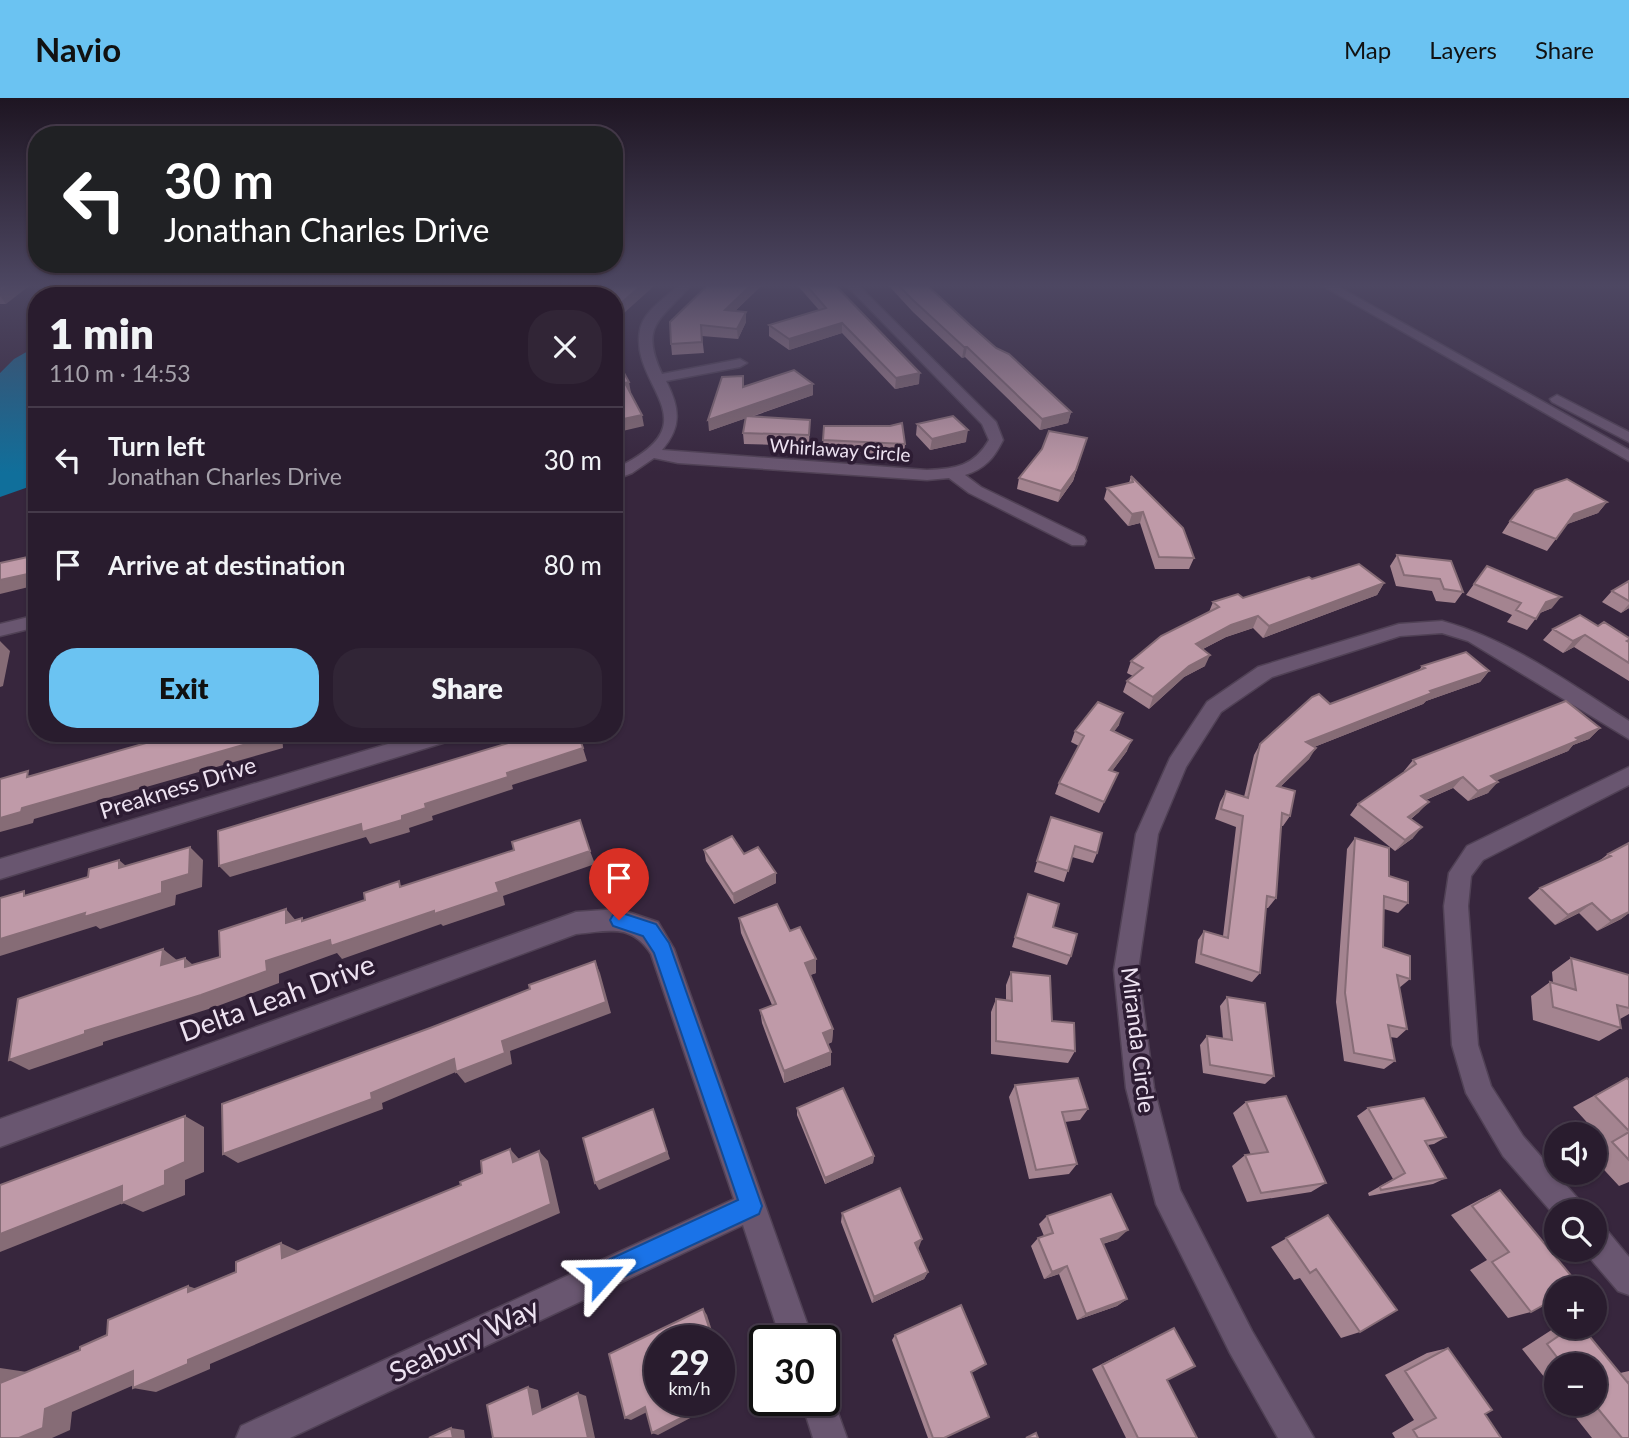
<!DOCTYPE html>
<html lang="en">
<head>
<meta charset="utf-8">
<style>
  body { margin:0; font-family:Lato,sans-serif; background:#312536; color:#f1f3f6; height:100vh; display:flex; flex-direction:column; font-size:26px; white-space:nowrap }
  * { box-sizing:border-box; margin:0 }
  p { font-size:23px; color:#a5a1aa }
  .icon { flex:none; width:38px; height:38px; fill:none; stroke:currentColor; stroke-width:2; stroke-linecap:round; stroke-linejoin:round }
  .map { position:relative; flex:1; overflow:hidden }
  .sheet { position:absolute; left:28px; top:189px; width:595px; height:455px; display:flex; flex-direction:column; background:#291c2e; border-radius:28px; box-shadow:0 2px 5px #0004,0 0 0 2px #453a4a }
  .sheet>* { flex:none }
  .top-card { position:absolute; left:28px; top:28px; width:595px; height:147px; border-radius:28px; box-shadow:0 2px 5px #0004,0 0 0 2px #453a4a; background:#202124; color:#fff; overflow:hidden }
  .tools { position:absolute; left:1544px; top:1024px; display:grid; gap:14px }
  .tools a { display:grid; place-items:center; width:63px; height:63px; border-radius:50%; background:#291c2e; box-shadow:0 2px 5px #0004,0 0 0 2px #453a4a; font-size:35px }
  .speed { position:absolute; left:644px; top:1227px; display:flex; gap:14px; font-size:35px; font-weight:700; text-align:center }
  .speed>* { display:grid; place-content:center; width:91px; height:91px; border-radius:50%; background:#291c2e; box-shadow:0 2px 5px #0004,0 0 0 2px #453a4a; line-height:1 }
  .speed small { font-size:18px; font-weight:400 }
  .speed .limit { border:4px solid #111; border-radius:10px; background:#fff; color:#111 }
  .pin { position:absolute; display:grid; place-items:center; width:60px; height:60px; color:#fff; margin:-72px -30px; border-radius:50% 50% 50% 0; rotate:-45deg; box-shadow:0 0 7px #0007 }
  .pin .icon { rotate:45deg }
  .me { position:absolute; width:77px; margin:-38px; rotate:65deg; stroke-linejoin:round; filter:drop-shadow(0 0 5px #0008) }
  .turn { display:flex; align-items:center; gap:24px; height:147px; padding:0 21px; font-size:32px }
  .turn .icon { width:91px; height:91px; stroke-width:2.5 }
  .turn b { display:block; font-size:49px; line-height:60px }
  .round { display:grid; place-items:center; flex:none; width:74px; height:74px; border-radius:28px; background:#312536 }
  .summary { display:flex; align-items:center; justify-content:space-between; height:119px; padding:0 21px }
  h1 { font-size:42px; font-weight:800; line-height:52px }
  .cta { display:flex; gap:14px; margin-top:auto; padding:14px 21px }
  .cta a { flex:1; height:80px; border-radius:28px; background:#6bc3f2; color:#111; font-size:28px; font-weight:800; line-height:80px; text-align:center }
  .cta a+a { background:#312536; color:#f1f3f6 }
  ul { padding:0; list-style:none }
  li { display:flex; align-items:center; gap:21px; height:105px; padding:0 21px; border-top:2px solid #453a4a }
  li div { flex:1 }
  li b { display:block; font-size:26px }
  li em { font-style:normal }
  header { display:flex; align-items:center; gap:42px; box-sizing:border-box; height:98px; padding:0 35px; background:#6bc3f2; color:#111 }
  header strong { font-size:33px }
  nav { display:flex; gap:38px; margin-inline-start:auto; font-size:24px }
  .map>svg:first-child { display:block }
  .water { fill:#106f9b }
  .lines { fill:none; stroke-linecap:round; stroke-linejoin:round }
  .street-casing { stroke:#504155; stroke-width:3 }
  .secondary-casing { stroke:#504155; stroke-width:3 }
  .street { fill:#695670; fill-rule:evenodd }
  .secondary { fill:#695670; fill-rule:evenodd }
  .wall { fill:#a48490 }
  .shaded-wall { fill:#866c76 }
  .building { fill:#bf9aa8; stroke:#866c76; stroke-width:2 }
  .route { fill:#1a73e8; stroke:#114b97; stroke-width:2 }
  .labels { text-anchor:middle; stroke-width:7; stroke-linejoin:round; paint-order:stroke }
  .far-street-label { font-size:19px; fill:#ede2f1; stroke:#2d1c33 }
  .street-label { font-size:23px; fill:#ede2f1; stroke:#2d1c33 }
  .near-street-label { font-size:28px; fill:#ede2f1; stroke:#2d1c33 }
</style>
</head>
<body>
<header>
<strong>Navio</strong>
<nav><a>Map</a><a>Layers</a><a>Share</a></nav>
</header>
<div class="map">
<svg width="1629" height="1340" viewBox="0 0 1629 1340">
  <rect width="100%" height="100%" fill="#37263d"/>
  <!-- water -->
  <path class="water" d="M73,188H516L505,191L498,198H67Z
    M37,248V386L0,399V275L14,261Z"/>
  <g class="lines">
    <defs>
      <path id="street" d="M678,188H690C661,222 639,227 662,276L740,261L747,265L740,269L666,283C680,310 682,329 662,352L927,372C955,371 974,368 989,342L982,326L847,188H859L996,324L1003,342C994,360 985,371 965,377L981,389L1084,439L1086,443L1084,447H1072L969,395L949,380L927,382L678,365L654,360L632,375L614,382V371C716,324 629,290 640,232C643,214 665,200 678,188Z
        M37,517V529L0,538V526Z
        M1442,523C1511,542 1569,585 1629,623V641L1468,543L1442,535L1400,538L1272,579L1221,614L1186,669L1158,736L1138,872L1154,990L1180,1092L1252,1233L1314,1340H1278L1230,1255L1156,1106L1126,990L1114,872L1136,736L1170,660L1207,604L1258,569L1399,526Z
        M425,635H462L459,640L0,781V761Z
        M1629,669V687L1483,762L1471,778L1468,808L1478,947L1491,988L1523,1038L1580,1103L1585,1113H1556V1119L1503,1058L1466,995L1452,947L1444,808L1449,775L1467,748Z
        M619,811L658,824L674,851L813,1242H781L743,1127L290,1340H236L241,1328L734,1101L651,856C631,825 609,833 576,836L0,1049V1021L576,814Z
        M1594,1126L1605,1130L1629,1159V1197L1618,1193L1583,1152H1594Z
        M824,1289L829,1290L847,1340H813L801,1302H824Z"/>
      <path id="secondary" d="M1323,188H1337L1629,352V363Z
        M1557,297L1629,334V344L1552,304L1550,301Z"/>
    </defs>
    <!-- street casing -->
    <use href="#street" class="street-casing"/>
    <!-- secondary casing -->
    <use href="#secondary" class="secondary-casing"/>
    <!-- street -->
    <use href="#street" class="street"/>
    <!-- secondary -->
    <use href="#secondary" class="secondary"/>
  </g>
  <!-- wall -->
  <path class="wall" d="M0,188L6,206H0Z
    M761,188L735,213L746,214V224L738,241L702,238L704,255L672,257L671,246Z
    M798,188H836L919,286L895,291L842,235L789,252L769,238V227L819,212Z
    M889,188H928L970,227L1071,314L1068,325L1040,332L965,259L962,260L913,214Z
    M813,286V297L751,319L810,322L809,348L744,346L743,335L746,320L709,333L743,289Z
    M917,326L966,344L930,352L916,337Z
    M824,328L905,346L904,357L823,353Z
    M1087,340L1073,383L1058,404L1017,391L1019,380L1042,351Z
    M1131,378L1194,460L1189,471H1155L1140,425L1128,428L1104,401L1107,390L1129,385Z
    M1607,404L1598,415L1567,426L1547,453L1502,435L1510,423Z
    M1397,457L1463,494L1455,505L1436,503L1432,493L1396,488L1390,468Z
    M1487,468L1552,510L1540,515L1527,532L1507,524L1512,517L1466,497Z
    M1312,481L1384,485L1377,497L1263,540L1253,530L1226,539L1203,551L1205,568L1184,579L1149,611L1123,594L1127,583L1133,578L1127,575L1131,563L1209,514L1213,504L1243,500Z
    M1629,483V510L1621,515L1602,504L1612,493Z
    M1598,528L1629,540L1628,544H1629V583L1574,549L1563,555L1543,542L1553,531Z
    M1422,568L1489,573L1480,584L1426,603L1423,606L1314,649L1309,661L1280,689L1290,718L1283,728H1281L1276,800L1268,810H1266L1260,875L1252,884L1195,865L1198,842L1204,833L1223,838L1236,729L1215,721L1220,704L1226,693L1244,699L1254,657L1260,646L1330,606L1419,572Z
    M1119,627L1114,633L1127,653L1112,673L1118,675L1099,715L1055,696L1059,685L1079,648L1071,644L1075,633Z
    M1600,630L1589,641L1573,647L1568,653L1496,682L1488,695L1468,703L1453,690L1426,702L1419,714L1411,721L1413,740L1395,753L1350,717L1358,706L1405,674L1404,673L1413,662Z
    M1047,730L1097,755L1093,765L1072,759L1064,784L1034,774Z
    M1355,740L1408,805L1398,815L1384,811L1383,849L1410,881L1399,890L1407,931L1397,940L1390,939L1395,963L1384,971L1344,963L1336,904L1347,751Z
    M1629,745V815L1621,821L1597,833L1579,815L1555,827L1528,800L1540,790L1599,763L1608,756Z
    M704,752L776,775V785L734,806L706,763Z
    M1028,796L1053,829L1071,858L1067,867L1012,849Z
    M739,820L790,833L816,861V875L810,877L833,931L832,944L828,946L831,954V967L784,985L762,925L760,912L772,907L741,835Z
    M1571,860L1629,877V916L1620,921L1621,930L1599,943L1533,922L1531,898L1550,884L1553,885L1552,874Z
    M1011,874L1052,923L1075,953L1068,965L991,956V914L996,901L1006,902V887Z
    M1227,899L1274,978L1265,986L1203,975L1200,947L1207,938L1223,941L1220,908Z
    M1627,980L1629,982V1084L1619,1088L1594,1061V1051L1606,1045L1573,1009Z
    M1015,987L1088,1011L1080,1022L1065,1024L1077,1066L1069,1076L1029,1081L1009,999Z
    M1246,1004L1326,1085L1311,1094L1247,1104L1232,1068L1245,1057H1251L1233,1015Z
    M797,1010L874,1058L873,1065L825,1086L797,1017Z
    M1368,1010L1446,1039L1434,1046L1428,1047L1446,1080L1433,1086L1369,1098L1368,1095L1393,1081L1357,1018Z
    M1500,1092L1531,1214L1508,1220L1470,1172L1487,1162L1451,1117L1479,1102Z
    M842,1115L919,1149L918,1150L928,1174L924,1181L872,1205L841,1124Z
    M1328,1117L1360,1234L1341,1240L1300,1180L1294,1182L1271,1149Z
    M1047,1118L1118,1141L1103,1146L1127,1201L1117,1208L1077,1222L1059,1176L1044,1181L1031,1148L1038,1140L1044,1138L1039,1126Z
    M1564,1228H1581L1620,1275L1629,1273V1340H1592L1565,1306H1594V1267H1556V1294L1522,1251L1553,1231Z
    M1162,1236L1167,1282L1197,1340H1126L1092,1271Z
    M895,1237L986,1266L971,1275L944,1340H928L892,1242Z
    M1448,1250L1485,1316L1501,1340H1395L1392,1335L1414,1322L1385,1277L1427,1255Z"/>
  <!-- shaded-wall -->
  <path class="shaded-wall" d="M9,188H29L6,206L0,198V194Z
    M641,188H654L624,215L614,236V221L622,204Z
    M750,188H761L725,223V212Z
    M746,214V224L738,241L737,231Z
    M842,225V235L789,252V241Z
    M964,249H967L965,259L962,260Z
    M920,275L919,286L895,291L896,280Z
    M629,284L631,295L627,296L625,285Z
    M813,286V297L709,333L708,322Z
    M1071,314L1068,325L1040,332L1042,321Z
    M642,317L644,328L614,335V323Z
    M968,332L966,344L930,352L932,341Z
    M1087,340L1073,383L1058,404L1061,393Z
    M1607,404L1598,415L1565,427L1574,416Z
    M1143,414L1140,425L1128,428L1132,416Z
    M37,474V487L0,496V482Z
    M1384,485L1377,497L1263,540L1269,528Z
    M1561,499L1552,510L1537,516L1546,504Z
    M1629,506V510L1621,515Z
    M1258,518L1253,530L1226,539L1191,557L1196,546L1231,527Z
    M1585,537L1574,549L1563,555L1573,543Z
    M0,543L10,553L3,588L0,589Z
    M1210,557L1205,568L1184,579L1149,611L1153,599L1189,568Z
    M1489,573L1480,584L1426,603L1423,606L1299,655L1306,644L1430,593Z
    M1123,615L1119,627L1107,643L1111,632Z
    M1600,630L1589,641L1573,647L1568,653L1481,689L1491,678Z
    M275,635H282L283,650L34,721L33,725L0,734V720L22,710Z
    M312,635H337L316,641Z
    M1132,642L1127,653L1105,683L1109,672Z
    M583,650L587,663L512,687L513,691L432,718L433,722L409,730L410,734L370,746L366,739L230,779L219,768L361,726L402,718L425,706L507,675Z
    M1316,650L1309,661L1270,699L1277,688Z
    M1463,679L1453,690L1411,708L1421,698Z
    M1498,684L1488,695L1468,703L1478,693Z
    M1429,704L1419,714L1399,730L1408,719Z
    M1422,729L1413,740L1395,753L1405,742Z
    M190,749L203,762L202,789L176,797L175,807L100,831L96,828L0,858V841L162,784Z
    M590,753L595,766L503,798L505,807L443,828L441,826L342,861L337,855L279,876V885L215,909L103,944V947L29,972L9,962L266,863Z
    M119,762L133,774L119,770Z
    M776,775V785L734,806L733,796Z
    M1592,805L1579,815L1555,827L1568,817Z
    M286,811L297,824L286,825Z
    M1629,814V815L1621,821L1597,833L1611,823Z
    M163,851L178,863L161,867Z
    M185,860L199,872L185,869Z
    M816,861V875L805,879V865Z
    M595,863L600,875L611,915L510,953L512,966L465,985L456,974L502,943Z
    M833,931L832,944L823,948V935Z
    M831,954V967L784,985V973Z
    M454,961L463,971L382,1005L383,1011L238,1065L223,1056Z
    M653,1011L670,1061L599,1092L595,1085Z
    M185,1018L204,1029V1074L185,1082V1097L143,1114L123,1105L0,1154V1136L122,1088L165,1073Z
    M510,1051L519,1061L513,1064Z
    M539,1053L548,1063L560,1115L210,1266V1271L156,1294L133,1290L188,1262Z
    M874,1058L873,1065L825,1086V1080Z
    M1128,1132L1118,1141L1092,1149L1101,1141Z
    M922,1141L919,1149L912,1153L915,1145Z
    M281,1145L298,1153L299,1168L282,1160Z
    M1067,1168L1059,1176L1044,1181L1052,1174Z
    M928,1174L924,1181L872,1205L874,1199Z
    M188,1188L209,1195L188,1194Z
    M1127,1201L1117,1208L1077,1222L1086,1216Z
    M703,1211L707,1217L715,1242H713Z
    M719,1257L725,1275L719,1278Z
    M0,1270L27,1274L0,1286Z
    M133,1273L157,1277L72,1314L70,1332L52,1340H19L45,1311Z
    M528,1289L538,1292L543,1319L533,1316Z
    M578,1295L586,1298L595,1340H588Z
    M711,1302H714L715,1307L658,1337L652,1335Z
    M645,1309L651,1312L631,1322L625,1320Z
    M451,1330L464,1332L465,1340H453Z"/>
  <!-- building -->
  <path class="building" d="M0,188H9L0,194Z
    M613,188H641L622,204L614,221V198H601Z
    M707,188H750L725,212L746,214L737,231L701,227L702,244L671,246L670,224Z
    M807,188H836L920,275L896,280L842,225L789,241L769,227L826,210Z
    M899,188H928L970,227L996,250L1009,256L1071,314L1042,321L967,249H964L914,203Z
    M614,257L629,284L625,285L642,317L614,323Z
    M794,272L813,286L708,322L722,279L743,278V289Z
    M746,318L810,322L809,337L743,335Z
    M953,318L968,332L932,341L917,326Z
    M902,325L905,346L823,342L824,328H890Z
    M1049,333L1087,340L1076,372L1061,393L1019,380L1042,351Z
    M1131,378L1183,430L1194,460L1159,459L1143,414L1132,416L1107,390L1133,384Z
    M1567,381L1607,404L1574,416L1556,441L1510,423L1535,392Z
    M37,457V474L0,482V465Z
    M1397,457L1451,463L1463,494L1444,491L1440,481L1404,477Z
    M1359,466L1384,485L1269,528L1258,518L1231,527L1196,546L1210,557L1189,568L1153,599L1127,583L1143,570L1131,563L1161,538L1219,509L1213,504L1238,496L1243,500L1309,479L1312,481Z
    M1487,468L1561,499L1546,504L1536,521L1516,512L1521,505L1474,486Z
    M1629,483V503L1612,493Z
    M1580,517L1598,528L1604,524L1629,540V542L1627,543L1629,544V565L1585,537L1573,543L1553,531Z
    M1466,554L1489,573L1430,593L1432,595L1306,644L1316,650L1277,688L1295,693L1290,718L1282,715L1276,800L1267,798L1260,875L1201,856L1204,833L1228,840L1243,718L1221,711L1226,693L1248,700L1260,646L1312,599L1319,596L1330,606L1425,570L1422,568Z
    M1566,603L1600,630L1576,640L1579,642L1491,678L1498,684L1478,693L1463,679L1421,698L1429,704L1408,719L1422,729L1405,742L1358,706L1416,666L1413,662Z
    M1098,604L1123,615L1111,632L1132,642L1109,672L1118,675L1104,704L1059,685L1084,638L1075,633Z
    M181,635H275V638L22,710L21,714L0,720V681L28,673L27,679Z
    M528,635H578L583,650L507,675L508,679L425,706L426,710L402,718V722L362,734L361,726L219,768L218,733L518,642L517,639Z
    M1051,719L1102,735L1097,755L1075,748L1068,773L1037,763Z
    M580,722L590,753L496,785L499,794L434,816V813L331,848L330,842L266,863L267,873L201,897L85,933V936L9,962L18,901L163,851L161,867L185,860V869L220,859L219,833L286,811V825L302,820V823L365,802L364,795L399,783L400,789L514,752L512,744Z
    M732,738L744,756L758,749L776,775L733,796L704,752Z
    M1355,740L1389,750V778L1408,784V805L1384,798L1383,849L1410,858V881L1397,877L1407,931L1388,927L1395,963L1354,955L1345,895Z
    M1629,745V814L1611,823L1592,805L1568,817L1540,790L1611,758L1608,756Z
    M190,749L189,776L162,784V795L84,819L85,815L0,841V800L24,793V798L88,779L89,771L119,762V770Z
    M1028,796L1059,806L1053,829L1077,836L1071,858L1015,839Z
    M777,806L790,833L800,829L816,861L805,865L833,931L823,935L831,954L784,973L760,912L776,906L739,820Z
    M1571,860L1629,877V910L1617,907L1621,930L1553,909L1550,884L1576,892Z
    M595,863L606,904L502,943L505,955L456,974L454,961L371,995L372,1001L223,1056L222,1006L430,930L530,891L529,887Z
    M1011,874L1050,878L1052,923L1074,925L1075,953L996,943V901L1012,903Z
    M1227,899L1265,905L1274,978L1210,967L1207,938L1232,942Z
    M1078,980L1088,1011L1062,1014L1077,1066L1036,1072L1015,987Z
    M1627,980L1629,982V1033L1595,998Z
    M843,990L874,1058L825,1080L797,1010Z
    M1286,998L1326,1085L1261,1095L1245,1057L1268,1054L1246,1004Z
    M1424,1000L1446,1039L1425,1043L1446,1080L1381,1092L1380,1089L1405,1075L1368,1010Z
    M653,1011L667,1054L595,1085L583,1040Z
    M185,1018V1064L165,1073V1087L122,1105V1088L0,1136V1087Z
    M1629,1034V1062L1612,1044Z
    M510,1051L513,1064L539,1053L551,1106L188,1262V1266L133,1290V1273L45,1311L43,1330L19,1340H0V1285L80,1252V1249L107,1237L108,1222L188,1188V1194L236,1174V1164L281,1145L282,1160L461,1087L460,1084L482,1075L481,1063Z
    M900,1090L922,1141L915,1145L928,1174L874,1199L842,1115Z
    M1500,1092L1578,1186L1572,1190H1556V1200L1531,1214L1492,1164L1509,1154L1472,1108Z
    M1111,1096L1128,1132L1101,1141L1127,1201L1086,1216L1067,1168L1052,1174L1038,1140L1053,1135L1047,1118Z
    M1328,1117L1397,1212L1360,1234L1316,1171L1310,1175L1286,1140Z
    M961,1207L986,1266L971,1274L989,1319L944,1340H933L895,1237Z
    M703,1211L713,1242H660V1302H711L712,1304L652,1335L645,1309L625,1320L609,1256Z
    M1573,1228H1581L1628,1285L1629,1284V1340H1622L1594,1306V1267H1563L1547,1246Z
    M1174,1230L1195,1268L1167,1282L1197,1340H1138L1102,1267Z
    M1448,1250L1492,1312L1485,1316L1501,1340H1418L1413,1332L1436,1320L1405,1273Z
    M528,1289L533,1316L578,1295L588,1340H493L487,1307Z
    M451,1330L453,1340H429Z
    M1036,1335L1038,1340H1026Z"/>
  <!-- sky -->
  <linearGradient id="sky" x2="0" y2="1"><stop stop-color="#1e1522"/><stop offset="0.5" stop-color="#4d4762"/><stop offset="1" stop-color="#4d4762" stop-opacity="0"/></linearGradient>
  <rect width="1629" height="375" fill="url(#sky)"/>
  <!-- route -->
  <path class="route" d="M619,814L656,826L669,845L762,1108L759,1116L602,1189L593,1186L590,1178L593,1169L738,1102L654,855L643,838L613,828L610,822L613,817Z"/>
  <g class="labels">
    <!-- far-street labels -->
    <g class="far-street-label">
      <text transform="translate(840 352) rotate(4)" y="7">Whirlaway Circle</text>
    </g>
    <!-- street labels -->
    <g class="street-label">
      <text transform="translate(178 690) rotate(-17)" y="8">Preakness Drive</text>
      <text transform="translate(1138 942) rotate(83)" y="8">Miranda Circle</text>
    </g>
    <!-- near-street labels -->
    <g class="near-street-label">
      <text transform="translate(277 900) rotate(-20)" y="10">Delta Leah Drive</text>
      <text transform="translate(464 1242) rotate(-25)" y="10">Seabury Way</text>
    </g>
  </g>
</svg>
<div class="tools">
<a><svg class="icon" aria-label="sound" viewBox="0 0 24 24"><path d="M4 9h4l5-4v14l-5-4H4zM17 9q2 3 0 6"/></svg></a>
<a><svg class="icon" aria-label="search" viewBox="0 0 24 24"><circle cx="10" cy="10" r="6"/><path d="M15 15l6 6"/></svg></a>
<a>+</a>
<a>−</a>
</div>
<div class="speed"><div>29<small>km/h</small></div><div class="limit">30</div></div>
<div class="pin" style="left:619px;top:822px;background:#d93025"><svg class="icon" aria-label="arrive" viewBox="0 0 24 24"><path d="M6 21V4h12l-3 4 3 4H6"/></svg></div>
<svg class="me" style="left:602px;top:1178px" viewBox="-20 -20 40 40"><path d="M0-17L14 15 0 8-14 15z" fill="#1a73e8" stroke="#fff" stroke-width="4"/></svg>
<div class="top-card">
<div class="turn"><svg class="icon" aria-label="left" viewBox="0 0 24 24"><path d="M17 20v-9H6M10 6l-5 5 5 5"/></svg><div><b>30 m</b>Jonathan Charles Drive</div></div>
</div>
<section class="sheet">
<div class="summary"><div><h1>1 min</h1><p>110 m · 14:53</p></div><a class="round"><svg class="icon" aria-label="close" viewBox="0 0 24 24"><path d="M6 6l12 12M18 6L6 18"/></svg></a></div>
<ul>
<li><svg class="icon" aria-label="left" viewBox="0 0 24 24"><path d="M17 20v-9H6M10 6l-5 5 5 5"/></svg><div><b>Turn left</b><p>Jonathan Charles Drive</p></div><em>30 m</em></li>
<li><svg class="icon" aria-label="arrive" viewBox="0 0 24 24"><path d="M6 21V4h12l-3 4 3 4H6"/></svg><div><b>Arrive at destination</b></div><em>80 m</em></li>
</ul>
<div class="cta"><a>Exit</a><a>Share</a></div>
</section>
</div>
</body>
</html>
